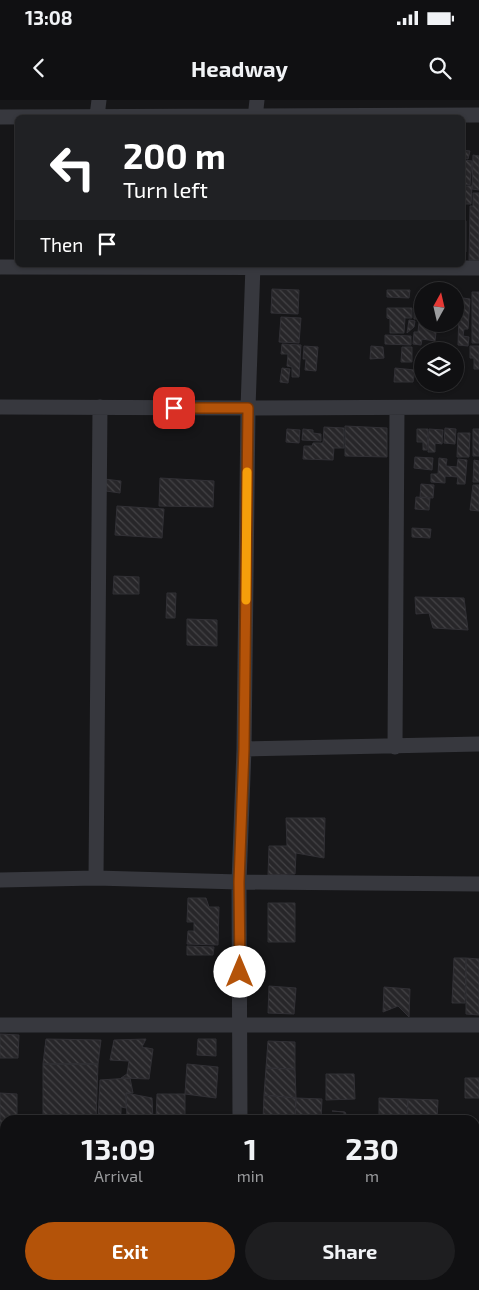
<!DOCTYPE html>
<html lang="en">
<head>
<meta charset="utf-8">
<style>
  body { margin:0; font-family:"Exo 2",sans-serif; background:#1e1e20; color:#f1f3f6; height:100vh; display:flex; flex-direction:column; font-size:19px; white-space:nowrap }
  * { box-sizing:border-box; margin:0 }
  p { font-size:16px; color:#9c9d9f }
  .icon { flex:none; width:28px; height:28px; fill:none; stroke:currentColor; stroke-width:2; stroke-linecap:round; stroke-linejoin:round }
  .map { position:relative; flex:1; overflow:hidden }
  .panel { position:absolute; left:0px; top:1015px; width:480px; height:175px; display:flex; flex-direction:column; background:#101012; border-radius:15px 15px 0 0; box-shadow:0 1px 4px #0004,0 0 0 1px #303032 }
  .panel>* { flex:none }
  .banner { position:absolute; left:15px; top:15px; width:450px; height:152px; border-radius:8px; box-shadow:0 1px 4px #0004,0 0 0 1px #303032; background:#202124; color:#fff; overflow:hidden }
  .needle { width:32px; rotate:8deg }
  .buttons { position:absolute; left:414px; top:182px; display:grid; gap:10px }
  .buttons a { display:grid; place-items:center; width:50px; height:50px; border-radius:50%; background:#101012; box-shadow:0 1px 4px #0004,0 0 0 1px #303032; font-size:25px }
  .pin { position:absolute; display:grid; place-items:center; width:42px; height:42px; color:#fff; margin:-21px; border-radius:10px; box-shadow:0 2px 8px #0006 }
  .me { position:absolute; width:55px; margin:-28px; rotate:0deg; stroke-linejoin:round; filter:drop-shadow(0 0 4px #0008) }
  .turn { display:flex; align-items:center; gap:18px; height:105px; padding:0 25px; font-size:22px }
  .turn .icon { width:65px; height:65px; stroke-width:2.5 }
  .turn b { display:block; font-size:35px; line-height:42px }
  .then { display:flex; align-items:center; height:48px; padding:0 25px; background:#0003; gap:10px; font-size:19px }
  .eta { display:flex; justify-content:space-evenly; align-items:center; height:85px; text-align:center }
  .eta b { font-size:30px; font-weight:700; line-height:35px }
  .button { display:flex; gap:10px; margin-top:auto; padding:10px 25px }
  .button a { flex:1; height:58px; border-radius:30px; background:#b45309; color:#fff; font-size:20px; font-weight:700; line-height:58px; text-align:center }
  .button a+a { background:#1e1e20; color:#f1f3f6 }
  .status { display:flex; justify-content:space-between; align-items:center; height:35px; padding:0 25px; background:#101012; direction:ltr }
  .status svg { height:14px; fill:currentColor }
  header { display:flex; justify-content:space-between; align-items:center; height:65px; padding:0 25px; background:#101012; font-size:22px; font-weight:700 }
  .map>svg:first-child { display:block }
  .building { fill:url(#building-back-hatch); stroke:#313035 }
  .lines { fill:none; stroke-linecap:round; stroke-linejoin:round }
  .street { stroke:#37383e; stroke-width:15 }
  .secondary { stroke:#45464e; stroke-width:21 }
  .route-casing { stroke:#753606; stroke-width:12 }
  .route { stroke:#b45309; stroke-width:9 }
  .slow { stroke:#f59e0b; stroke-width:9 }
</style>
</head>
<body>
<div class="status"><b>13:08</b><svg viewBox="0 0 49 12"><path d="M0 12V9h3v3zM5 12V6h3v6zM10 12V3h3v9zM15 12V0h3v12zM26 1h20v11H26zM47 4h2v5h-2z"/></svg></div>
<header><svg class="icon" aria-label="back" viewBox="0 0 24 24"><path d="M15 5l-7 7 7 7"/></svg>Headway<svg class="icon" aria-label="search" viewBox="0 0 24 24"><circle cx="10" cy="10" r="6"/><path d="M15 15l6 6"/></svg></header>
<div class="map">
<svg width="479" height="1190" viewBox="0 0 479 1190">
  <defs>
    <pattern id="building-back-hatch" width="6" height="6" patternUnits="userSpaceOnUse" patternTransform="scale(1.25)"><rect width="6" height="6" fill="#272629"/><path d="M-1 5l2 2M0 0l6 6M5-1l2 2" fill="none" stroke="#444346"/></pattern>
  </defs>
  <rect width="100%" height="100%" fill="#161618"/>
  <!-- building -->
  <path class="building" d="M462,50L470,51L468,59L462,58Z
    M473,55L479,56V90L472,89Z
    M462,60L472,61L470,85L462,84Z
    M462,86H472L471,104H462Z
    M473,93H479V160H469L470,106H473Z
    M462,121H466V152H462Z
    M272,189L299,190L298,214L271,213Z
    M387,190H410L409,198L387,197Z
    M472,192H479V243H472Z
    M463,198L470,199L468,229H464L463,236L469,237L468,246L458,245L459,212L462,213Z
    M414,204H422V219H414Z
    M387,208H412V218H405L404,233H390V219L387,218Z
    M281,217L301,218L299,243L279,242Z
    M409,220L415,221L414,227L407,233Z
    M419,222L437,224L435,241L422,239L421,245L413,244L414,232H418Z
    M385,235L411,236V245L385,244Z
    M282,244L301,245L299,277H292V267L287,266L288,254H281Z
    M304,246L318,247L316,271L305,270L306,259H303Z
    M371,246L383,247L384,258L370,259Z
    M470,246H479V269H474V258H470Z
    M402,247H412V262H401Z
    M282,268L290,269L288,283L280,282Z
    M395,268L415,270L413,282H394Z
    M345,326L387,328V357L345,356Z
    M324,327L344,328V348H334L333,360L303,359L304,346H312L313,343H323Z
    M445,328L456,329L455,344L444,343Z
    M287,329L300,330L299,343L286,342Z
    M303,329L313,330V333L321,334V341L302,340Z
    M417,329H428L427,350H423V342H417Z
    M429,329L443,330L442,344L435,343V352H428Z
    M473,329H479V356H473Z
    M458,333H470L469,357H457Z
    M415,357L433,358L432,370L414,368Z
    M439,358L447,359L446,366L457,367L458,359L467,360L465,384H457L458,377L445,376V383L431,382V374H438Z
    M474,360L479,361V382H473Z
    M160,378L214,381L213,407L159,406Z
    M104,379L121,381L120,393L99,390Z
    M421,384L434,385L433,398L420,397Z
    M473,385H479V411L470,410Z
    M416,397L430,398L429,410L415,409Z
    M117,406L164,409L162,438L115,435Z
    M412,428L431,429L430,438L412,437Z
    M114,476L139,477V494H113Z
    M167,493H176L175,518H166Z
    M415,497L464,498L468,530L433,528L429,513L416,514Z
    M187,519L217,520V546L187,545Z
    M286,718H325L324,758L296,753L295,774L268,775L269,746H287Z
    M188,798H206L209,807H219L218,845L187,844L188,831H194V822H187Z
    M268,803H295V842H268Z
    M187,846L214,847L213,855H187Z
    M454,858H466L465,903H452Z
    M466,858L479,859V915L466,914Z
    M269,886L296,888L294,914L268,913Z
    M384,887L410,889L409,917L398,906L383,912Z
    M0,934L19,935L18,958H0Z
    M46,939L101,940L98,964H43Z
    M146,939L142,947L153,949L149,979L121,978L127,974L129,961L110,960L114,940Z
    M198,939H216V956L197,955Z
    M268,941L295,942V969L266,968Z
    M43,964H98L96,1020L43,1019Z
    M187,964L218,967L216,998L185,994Z
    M266,968L295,969L296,998L264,995Z
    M326,974H354L355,999L326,1000Z
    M130,978L133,993H126V1008L121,1007V1020H98L100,980Z
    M465,978H479V998H465Z
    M0,993L17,994V1020H5V1052H0Z
    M126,993L152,998L153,1020H127Z
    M157,994H185V1020H156Z
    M264,995L296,998L295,1020H263Z
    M296,998L322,999L321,1020H295Z
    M379,998L408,999L407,1020H379Z
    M408,999L438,1000L437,1020H407Z
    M332,1011L345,1012L347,1016L352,1017V1020H344V1012Z
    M0,1130H5V1181H0Z"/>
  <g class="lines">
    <!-- street -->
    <path class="street" d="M97,16L99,0
      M0,17L479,15
      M255,18L257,0
      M0,167L479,168
      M0,307L248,308L479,307
      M395,647L397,308
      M244,649L479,644
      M96,778L100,307
      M0,780L96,778L239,782L479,784
      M0,925H479
      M240,1020L239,782L244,649L248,308L253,165
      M92,1185V1190
      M245,1190V1185
      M390,1190V1185"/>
    <!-- secondary -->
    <path class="secondary" d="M0,1077H5
      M475,1078H479
      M0,1108H5
      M475,1111H479"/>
  </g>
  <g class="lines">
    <defs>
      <path id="route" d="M174,308H248L244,649L239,782L240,872"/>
    </defs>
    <!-- route casing -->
    <use href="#route" class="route-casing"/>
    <!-- route -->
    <use href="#route" class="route"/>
    <!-- slow -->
    <path class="slow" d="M246,500L247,372"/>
  </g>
</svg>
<div class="buttons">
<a><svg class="needle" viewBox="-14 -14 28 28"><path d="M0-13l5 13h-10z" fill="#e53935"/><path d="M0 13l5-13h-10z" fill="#9c9d9f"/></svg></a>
<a><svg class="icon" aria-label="layers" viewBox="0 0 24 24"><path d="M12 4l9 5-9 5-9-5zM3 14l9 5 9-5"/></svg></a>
</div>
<div class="pin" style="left:174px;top:308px;background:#d93025"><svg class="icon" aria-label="arrive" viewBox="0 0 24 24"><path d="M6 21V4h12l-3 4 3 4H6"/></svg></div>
<svg class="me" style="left:240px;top:872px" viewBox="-20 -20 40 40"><circle r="19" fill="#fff"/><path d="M0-13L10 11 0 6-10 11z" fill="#b45309"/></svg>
<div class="banner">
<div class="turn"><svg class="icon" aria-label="left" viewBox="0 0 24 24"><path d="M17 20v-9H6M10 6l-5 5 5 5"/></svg><div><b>200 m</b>Turn left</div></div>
<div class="then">Then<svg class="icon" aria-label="arrive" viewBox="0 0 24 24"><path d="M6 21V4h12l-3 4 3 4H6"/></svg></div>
</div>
<section class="panel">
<div class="eta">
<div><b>13:09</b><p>Arrival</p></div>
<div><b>1</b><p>min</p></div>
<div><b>230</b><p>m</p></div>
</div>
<div class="button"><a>Exit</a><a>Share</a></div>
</section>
</div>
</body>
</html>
